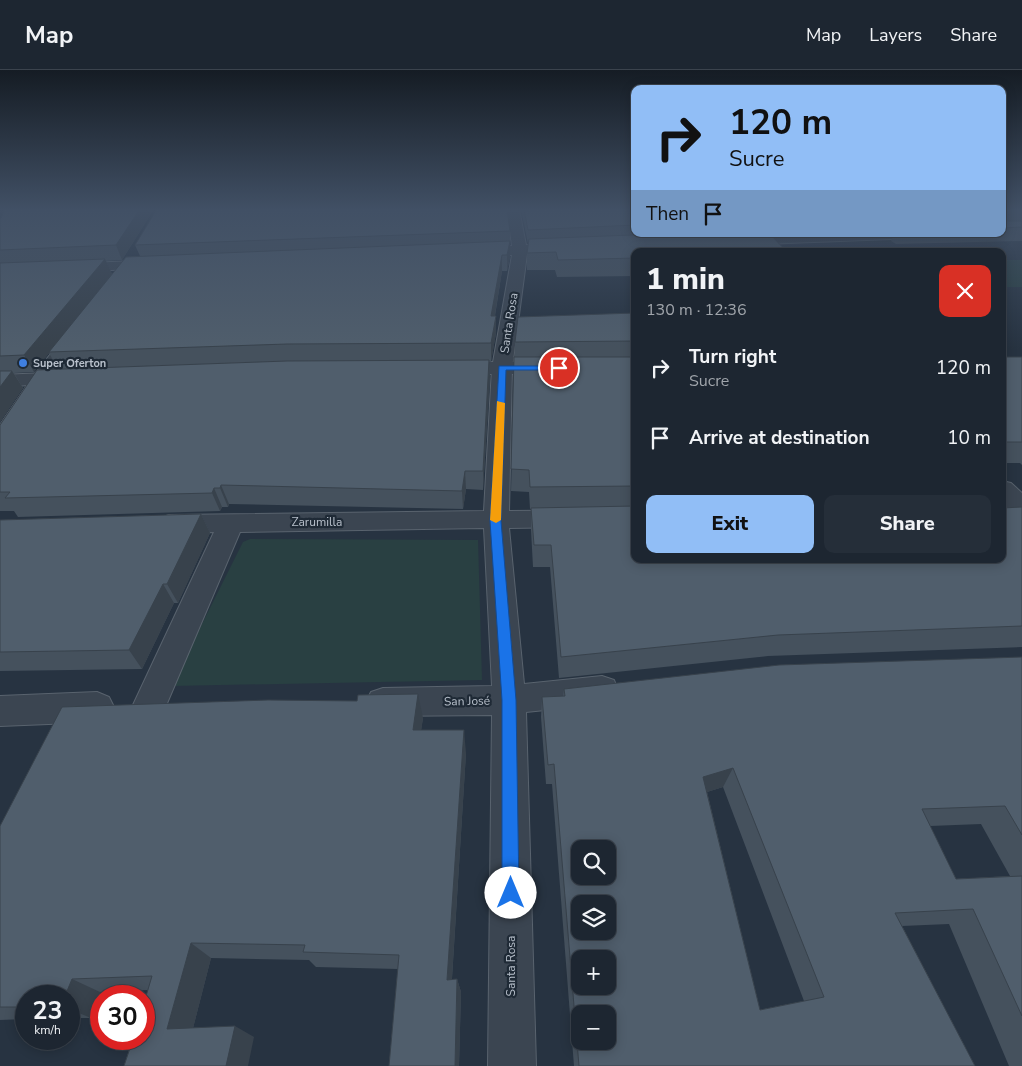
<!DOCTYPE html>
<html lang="en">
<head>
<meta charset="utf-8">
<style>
  body { margin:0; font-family:"Nunito Sans",sans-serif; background:#252e39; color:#f1f3f6; height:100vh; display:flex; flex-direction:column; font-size:19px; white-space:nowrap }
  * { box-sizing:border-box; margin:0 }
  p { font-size:16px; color:#a0a5ab }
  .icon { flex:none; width:28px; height:28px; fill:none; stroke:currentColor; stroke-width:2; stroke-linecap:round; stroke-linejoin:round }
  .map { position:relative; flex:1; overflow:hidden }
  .drawer { position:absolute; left:631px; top:178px; width:375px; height:315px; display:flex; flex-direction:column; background:#1d2631; border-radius:10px; box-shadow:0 2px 12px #0003,0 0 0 1px #3b434d }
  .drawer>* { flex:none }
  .top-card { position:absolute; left:631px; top:15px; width:375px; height:152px; border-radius:10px; box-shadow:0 2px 12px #0003,0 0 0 1px #3b434d; background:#91bef6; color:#111; overflow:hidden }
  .buttons { position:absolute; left:571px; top:770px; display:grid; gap:10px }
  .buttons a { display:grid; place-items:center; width:45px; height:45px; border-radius:10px; background:#1d2631; box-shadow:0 2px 12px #0003,0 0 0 1px #3b434d; font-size:25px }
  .speed { position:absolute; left:15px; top:915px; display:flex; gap:10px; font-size:25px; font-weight:700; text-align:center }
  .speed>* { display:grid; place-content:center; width:65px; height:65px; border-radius:50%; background:#1d2631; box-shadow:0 2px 12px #0003,0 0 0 1px #3b434d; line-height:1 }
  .speed small { font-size:12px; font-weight:400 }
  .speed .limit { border:8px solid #d22; background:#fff; color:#111 }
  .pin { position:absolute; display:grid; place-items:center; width:42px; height:42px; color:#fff; margin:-21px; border:2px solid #fff; border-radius:50%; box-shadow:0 1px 5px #0007 }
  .me { position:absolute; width:55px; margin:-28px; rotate:0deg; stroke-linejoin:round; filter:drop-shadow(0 0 4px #0008) }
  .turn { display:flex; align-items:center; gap:18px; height:105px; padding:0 15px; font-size:22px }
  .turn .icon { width:65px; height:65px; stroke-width:2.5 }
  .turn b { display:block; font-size:35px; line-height:42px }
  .then { display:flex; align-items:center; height:48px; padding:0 15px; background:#0003; gap:10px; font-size:19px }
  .round { display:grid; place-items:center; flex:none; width:52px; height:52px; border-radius:10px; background:#252e39 }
  .overview { display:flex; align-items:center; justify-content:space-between; height:85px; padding:0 15px }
  h1 { font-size:30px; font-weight:800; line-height:38px }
  .primary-button { display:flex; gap:10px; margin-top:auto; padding:10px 15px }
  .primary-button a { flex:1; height:58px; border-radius:10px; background:#91bef6; color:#111; font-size:20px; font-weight:800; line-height:58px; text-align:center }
  .primary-button a+a { background:#252e39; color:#f1f3f6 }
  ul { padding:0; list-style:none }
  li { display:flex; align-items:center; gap:15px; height:70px; padding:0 15px }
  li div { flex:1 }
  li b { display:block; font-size:19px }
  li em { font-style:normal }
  header { display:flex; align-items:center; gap:30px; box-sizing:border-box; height:70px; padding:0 25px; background:#1d2631; border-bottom:1px solid #3b434d }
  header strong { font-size:24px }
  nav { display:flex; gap:28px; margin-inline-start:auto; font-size:18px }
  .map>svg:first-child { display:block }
  .green { fill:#294042 }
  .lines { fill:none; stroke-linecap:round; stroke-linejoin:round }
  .minor-casing { stroke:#59636e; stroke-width:2 }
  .tertiary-casing { stroke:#59636e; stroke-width:2 }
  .minor { fill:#3b4551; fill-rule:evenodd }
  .tertiary { fill:#3b4551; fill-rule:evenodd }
  .wall { fill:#45515d; fill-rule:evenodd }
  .shaded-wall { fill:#38424c }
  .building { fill:#505e6c; stroke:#38424c; fill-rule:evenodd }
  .route { fill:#1a73e8; stroke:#114b97 }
  .slow { fill:#f59e0b }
  .shop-dot { fill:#3f7fe0; stroke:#1f2a36; stroke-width:2 }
  .labels { text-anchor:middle; stroke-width:4.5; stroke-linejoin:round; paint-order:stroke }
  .far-poi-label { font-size:11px; font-weight:bold; fill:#b8c0cb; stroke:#1f2a36; text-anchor:start }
  .street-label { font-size:12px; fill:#b8c0cb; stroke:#1f2a36 }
</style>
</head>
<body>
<header>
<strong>Map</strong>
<nav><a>Map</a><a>Layers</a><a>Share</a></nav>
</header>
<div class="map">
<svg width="1022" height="996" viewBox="0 0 1022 996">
  <rect width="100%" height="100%" fill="#273341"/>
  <!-- green -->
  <path class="green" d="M1003,190H1022V217H1005L1003,216Z
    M250,469L478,470L482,610L171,616L243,472Z"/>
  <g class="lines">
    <defs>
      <path id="minor" d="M507,139H519L526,175L565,174L570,175L572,178L570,181L565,182L527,184L512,298L509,441L635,440V456L509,458L524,614L602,606L614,610L618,620L614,630L602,634L526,642L536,996H488L492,645L383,646L371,642L366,632L371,622L383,618L492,616L484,458L240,462L162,645L150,649L138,645L133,635L214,462L169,463L160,460L156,454L160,448L169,445L484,441L492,298L512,185L473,186L468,185L466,182L468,179L473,178L512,176Z
        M819,164H926L919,168L738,175L731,171L738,167Z
        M156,190L161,191L163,194L161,197L0,207V197Z
        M77,257L83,258L86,262L49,311L8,376L0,378V355L34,305L71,258Z
        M1002,411L1011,413L1022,423V445L1013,443L1002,432Z
        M97,622L109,627L114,637L109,647L97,652L0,656V626Z"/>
      <path id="tertiary" d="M451,292H551L558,294L561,298L558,302L551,304H451L444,302L441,298L444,294Z
        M68,302L75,304L78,308L75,312L0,317V305Z"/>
    </defs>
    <!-- minor casing -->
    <use href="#minor" class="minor-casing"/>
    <!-- tertiary casing -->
    <use href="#tertiary" class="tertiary-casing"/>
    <!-- minor -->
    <use href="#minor" class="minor"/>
    <!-- tertiary -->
    <use href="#tertiary" class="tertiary"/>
  </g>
  <!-- wall -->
  <path class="wall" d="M154,139L122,190L106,191L112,204L140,186L135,175L510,161V187L507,201H502L495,246H496V263L491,292H489L490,307L483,420L466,419L463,439L229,434L228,437H222L220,441L18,447L14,441H0V355L58,299L49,283L34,302L14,303L23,318L0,352V148Z
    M521,139H635V164H770L635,181V206L557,207L555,200H527V183L528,174Z
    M1002,139H1022V171L896,174L891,171L894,164H1002Z
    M635,243V489H1002L1022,437V577L768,586L559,608L550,497H533L531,460V439H530L529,422L511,421L515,272Z
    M1002,287H1022V395L1020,393H1002Z
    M201,444L210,463L178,533H174L142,599L0,601V450Z
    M1022,587V996H1009L949,854L902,856L975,996H574L552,714H546L541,647L542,627L563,626L564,619ZM723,717L804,931L760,940L707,722ZM981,754L1010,806L956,809L930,756Z
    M423,648L421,660L466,683L452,909H457L461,922L459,996H389L398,899L316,897L309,890L211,888L193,958L254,967L124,996L148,920L100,922L91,948H69V926H26V949L0,950V756Z"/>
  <!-- shaded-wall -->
  <path class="shaded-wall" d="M140,139H154L122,190L116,175Z
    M510,171V187L507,201V185Z
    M502,185V201L492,263L491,246Z
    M105,189L112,204L34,302L24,285Z
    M496,246V263L491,292V273Z
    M489,290L490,307L483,420V401Z
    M12,301L23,318L0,352V317Z
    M465,401L466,419L463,439L462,421Z
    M221,415L229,434L228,437L220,418Z
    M214,418L222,437L220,441L212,423Z
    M201,444L210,463L178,533L167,514Z
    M163,514L174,533L142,599L129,580Z
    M418,624L423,648L418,683L413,660Z
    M464,660L466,683L451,923L447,910Z
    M733,698L723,717L694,726L703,707Z
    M191,873L211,888L190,970L167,959Z
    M72,909L100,922L91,948L69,939V926H65Z
    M457,909L461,922L459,996H455Z
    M235,956L254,967L248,996H226Z"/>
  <!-- building -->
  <path class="building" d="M5,139H140L116,175L0,180V148H1Z
    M157,139H507L510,161L135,175Z
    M524,139H635V155L528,160Z
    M1002,139H1022V141H1008V151H1022V157L1002,158Z
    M658,164H770L786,181H635V188L558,190L556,182L527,183L529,169Z
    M510,171L507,185H502L491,246H496L491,273L287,274L49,282L126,187Z
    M105,189L24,285L0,286V193Z
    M635,243V271L515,272L518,247Z
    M514,287H635V416L530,417L529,400L511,399Z
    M1002,287H1022V372H1006L1002,377Z
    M489,290L483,401H465L462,421L221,415L220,418H214L212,423L5,428L10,422H0V355L37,300L287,291Z
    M0,301H12L0,317Z
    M635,436V489H1002V438L1022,437V556L778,565L561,587L551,475H534L531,438Z
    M201,444L167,514H163L129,580L0,582V450Z
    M1022,587V765L1005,736L922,739L956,809L1022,806V946L973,839L895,843L975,996H579L554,694L548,695L542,627L565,626L564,619L779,595ZM733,698L824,927L760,940L703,707ZM580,779H608V806H580ZM580,834H608V861H580ZM580,889H608V916H580ZM580,944H608V971H580Z
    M418,624L413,660H464L447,910L457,909L455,996H389L399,885L303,882L305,875L191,873L167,959L235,956L226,996H124L133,969H144V933L152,906L72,909L65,926H26V937H0V756L62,637L268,630L357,631L358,625Z"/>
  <!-- sky -->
  <linearGradient id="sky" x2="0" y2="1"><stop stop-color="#151c24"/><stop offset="0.5" stop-color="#415065"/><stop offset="1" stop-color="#415065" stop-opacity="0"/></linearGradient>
  <rect width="1022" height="279" fill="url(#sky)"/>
  <!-- route -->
  <path class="route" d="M499,296H559L563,298L559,300H506L501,451L516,630L519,823L517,829L511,831L505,829L502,823V630L490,451Z"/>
  <!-- slow -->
  <path class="slow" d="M497,331L505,333L501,450L496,453L490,450Z"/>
  <!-- markers -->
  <circle class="shop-dot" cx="23" cy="293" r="5"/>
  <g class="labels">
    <!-- far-poi labels -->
    <g class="far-poi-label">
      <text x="33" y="297">Super Oferton</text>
    </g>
    <!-- street labels -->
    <g class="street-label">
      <text transform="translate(509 253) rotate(-81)" y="4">Santa Rosa</text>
      <text x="317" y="456">Zarumilla</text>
      <text transform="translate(467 631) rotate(-1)" y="4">San José</text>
      <text transform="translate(511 896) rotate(-90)" y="4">Santa Rosa</text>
    </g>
  </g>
</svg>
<div class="buttons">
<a><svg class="icon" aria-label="search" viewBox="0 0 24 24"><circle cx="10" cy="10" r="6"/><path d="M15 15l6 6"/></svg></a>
<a><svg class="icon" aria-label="layers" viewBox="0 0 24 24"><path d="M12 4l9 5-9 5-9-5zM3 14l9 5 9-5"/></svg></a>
<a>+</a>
<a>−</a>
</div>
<div class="speed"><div>23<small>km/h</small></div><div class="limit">30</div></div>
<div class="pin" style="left:559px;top:298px;background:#d93025"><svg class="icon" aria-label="arrive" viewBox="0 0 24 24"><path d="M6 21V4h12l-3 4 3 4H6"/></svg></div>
<svg class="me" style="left:511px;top:823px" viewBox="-20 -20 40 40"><circle r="19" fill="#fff"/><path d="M0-13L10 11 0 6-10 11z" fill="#1a73e8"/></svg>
<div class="top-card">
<div class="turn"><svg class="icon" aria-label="right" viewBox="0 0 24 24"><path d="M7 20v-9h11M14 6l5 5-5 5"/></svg><div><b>120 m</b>Sucre</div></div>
<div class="then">Then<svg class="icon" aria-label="arrive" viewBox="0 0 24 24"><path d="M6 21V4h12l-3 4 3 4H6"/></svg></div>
</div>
<section class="drawer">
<div class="overview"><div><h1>1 min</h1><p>130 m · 12:36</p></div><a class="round" style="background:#d93025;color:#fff"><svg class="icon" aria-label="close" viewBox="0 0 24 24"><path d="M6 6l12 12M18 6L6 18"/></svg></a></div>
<ul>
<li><svg class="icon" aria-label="right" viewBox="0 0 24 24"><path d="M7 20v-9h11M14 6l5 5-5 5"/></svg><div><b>Turn right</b><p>Sucre</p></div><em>120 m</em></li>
<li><svg class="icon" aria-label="arrive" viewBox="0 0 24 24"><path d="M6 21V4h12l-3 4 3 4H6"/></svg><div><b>Arrive at destination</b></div><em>10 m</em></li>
</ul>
<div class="primary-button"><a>Exit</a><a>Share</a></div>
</section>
</div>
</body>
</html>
